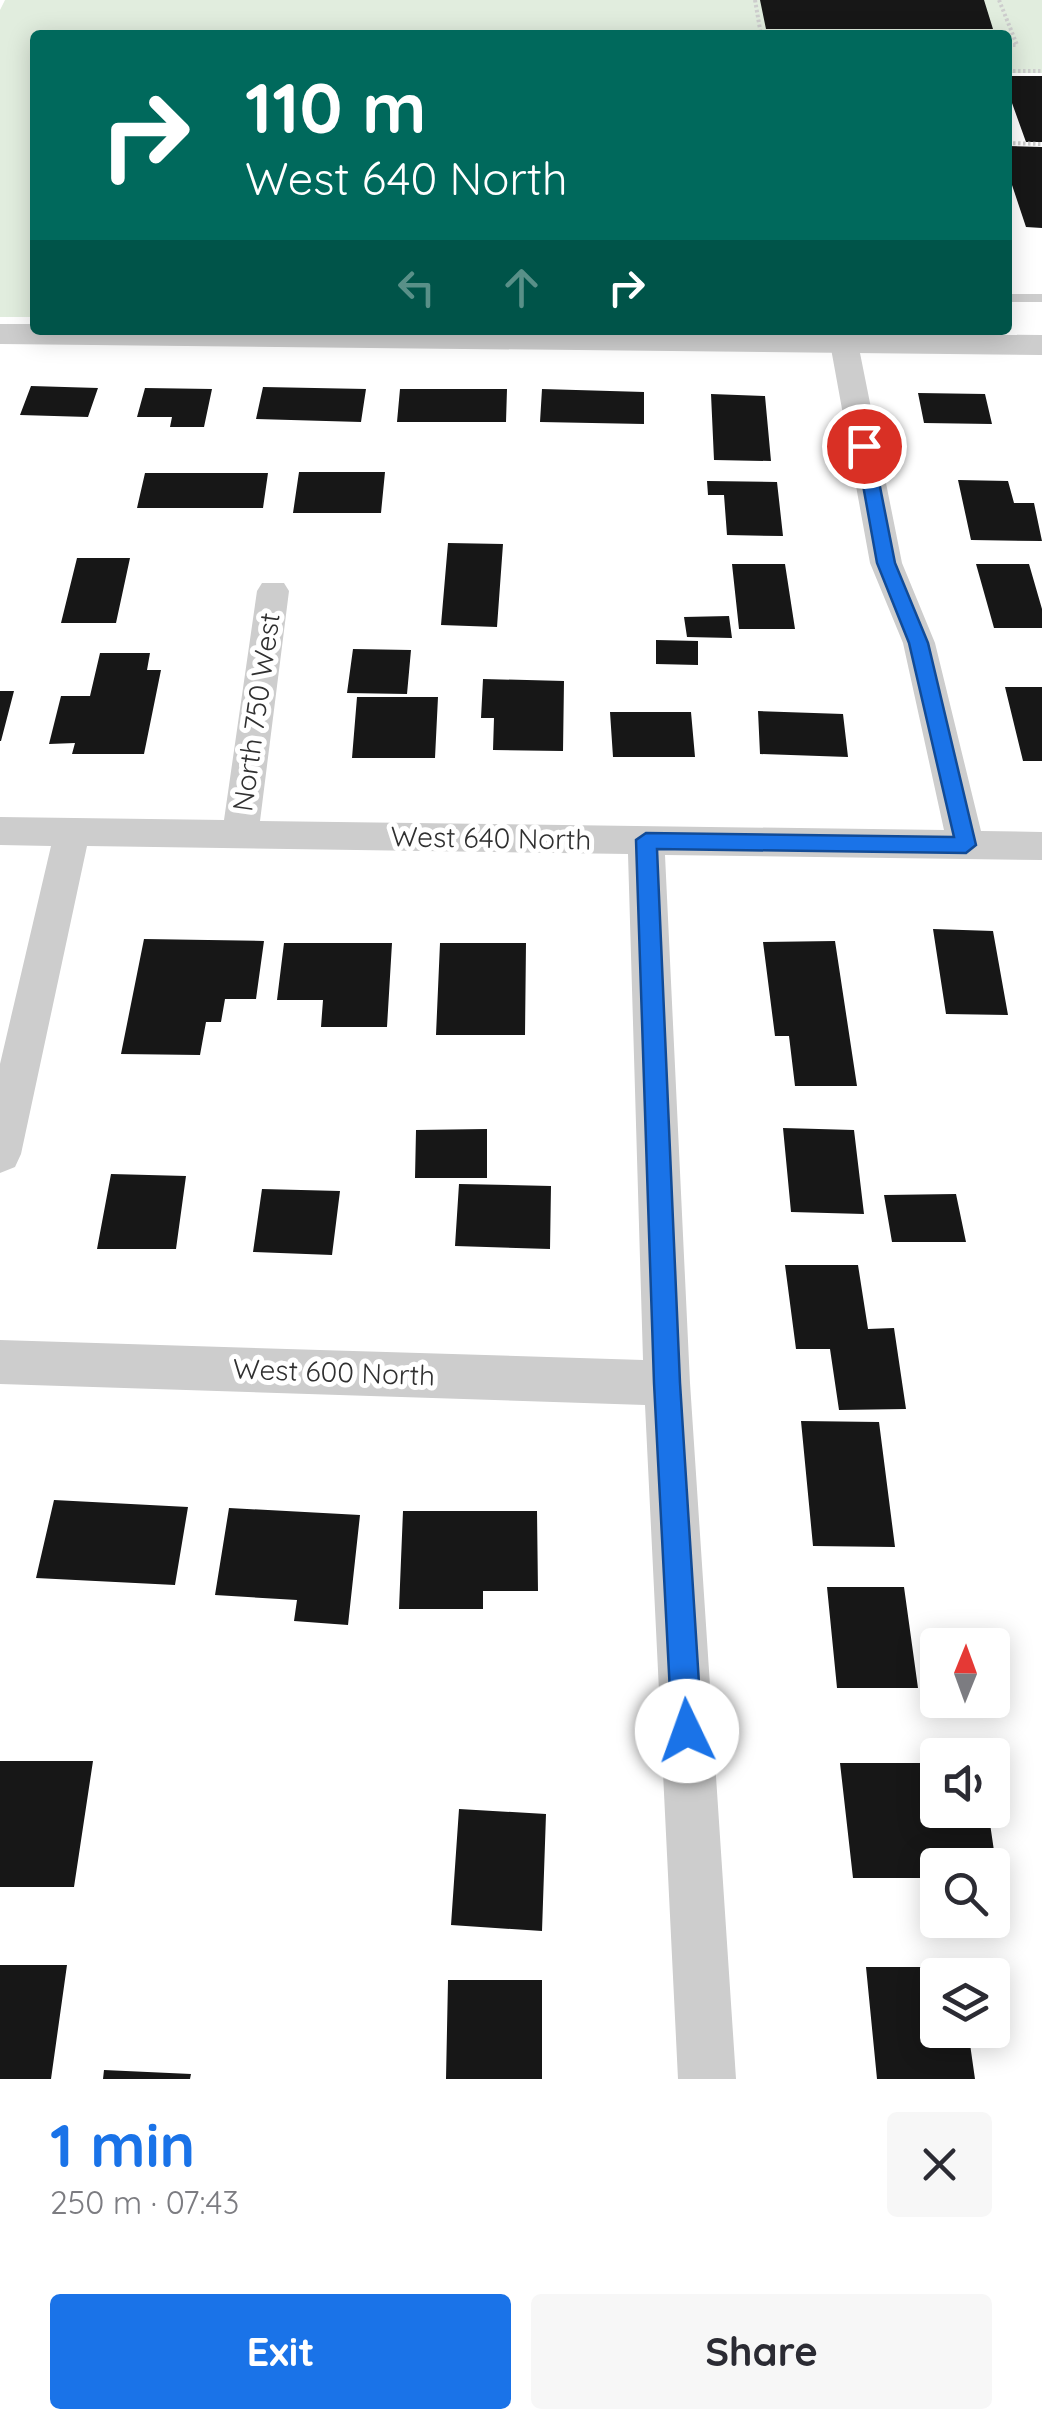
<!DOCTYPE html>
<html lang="en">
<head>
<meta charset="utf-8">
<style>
  body { margin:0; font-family:Quicksand,sans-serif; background:#f7f7f7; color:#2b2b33; height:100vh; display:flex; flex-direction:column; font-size:38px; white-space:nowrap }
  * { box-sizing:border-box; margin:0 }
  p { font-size:32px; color:#7c7c81 }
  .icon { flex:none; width:55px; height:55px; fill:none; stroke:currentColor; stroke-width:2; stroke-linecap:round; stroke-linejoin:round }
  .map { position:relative; height:2079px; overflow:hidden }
  .sheet { display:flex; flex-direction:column; background:#fff; flex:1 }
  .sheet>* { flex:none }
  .banner { position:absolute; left:30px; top:30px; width:982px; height:305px; border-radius:10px; box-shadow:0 5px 25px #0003; background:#00695c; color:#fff; overflow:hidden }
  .needle { width:65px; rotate:1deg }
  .fabs { position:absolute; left:920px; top:1628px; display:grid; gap:20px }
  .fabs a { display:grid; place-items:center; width:90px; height:90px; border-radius:10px; background:#fff; box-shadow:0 5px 25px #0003; font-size:50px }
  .pin { position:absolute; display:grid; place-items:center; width:85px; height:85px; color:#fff; margin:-42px; border:5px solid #fff; border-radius:50%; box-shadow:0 2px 10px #0007 }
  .me { position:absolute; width:110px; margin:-55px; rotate:357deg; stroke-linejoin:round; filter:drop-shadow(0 0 8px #0008) }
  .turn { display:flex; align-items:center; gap:35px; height:210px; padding:0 50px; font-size:45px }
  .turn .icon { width:130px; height:130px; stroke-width:2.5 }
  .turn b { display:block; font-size:70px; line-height:85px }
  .lanes { display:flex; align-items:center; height:95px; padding:0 50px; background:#0003; justify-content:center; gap:50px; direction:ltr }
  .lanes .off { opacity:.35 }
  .round { display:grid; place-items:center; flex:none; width:105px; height:105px; border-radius:10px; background:#f7f7f7 }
  .head { display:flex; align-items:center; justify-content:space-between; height:170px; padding:0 50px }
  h1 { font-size:60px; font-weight:700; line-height:75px; color:#1a73e8 }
  .primary-button { display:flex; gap:20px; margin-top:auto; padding:20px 50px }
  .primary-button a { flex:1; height:115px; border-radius:10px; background:#1a73e8; color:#fff; font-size:40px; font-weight:700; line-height:115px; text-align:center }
  .primary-button a+a { background:#f7f7f7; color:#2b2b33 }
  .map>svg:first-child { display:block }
  .green { fill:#e1edde }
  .building { fill:#171717 }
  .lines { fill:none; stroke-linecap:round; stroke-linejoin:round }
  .path { stroke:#cdcdcd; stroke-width:4; stroke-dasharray:2.5 2.5; stroke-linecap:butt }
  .service { fill:#cdcdcd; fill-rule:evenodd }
  .minor { fill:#cdcdcd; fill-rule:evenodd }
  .tertiary { fill:#cdcdcd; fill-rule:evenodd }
  .route { fill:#1a73e8; stroke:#114b97; stroke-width:2.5 }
  .labels { text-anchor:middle; stroke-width:10; stroke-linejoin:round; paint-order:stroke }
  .street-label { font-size:28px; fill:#303030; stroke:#fff }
</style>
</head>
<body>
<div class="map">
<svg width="1042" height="2079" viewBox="0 0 1042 2079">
  <rect width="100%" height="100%" fill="#fff"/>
  <!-- green -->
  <path class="green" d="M5,0H1042V73H1008V35H35V317H0V10Z"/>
  <!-- building -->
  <path class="building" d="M760,0H984L993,29H766Z
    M1008,76H1042V142H1026L1008,92Z
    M1008,146L1042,147V228L1026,227L1008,173Z
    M31,386L98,388L88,417L20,415Z
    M263,387L366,389L361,422L256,419Z
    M145,388L212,389L204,427H170L172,417H137Z
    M400,389H507L506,422H397Z
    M542,389L644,392V424L540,422Z
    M918,393L985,394L992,424L924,423Z
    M711,394L765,396L771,461L714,460Z
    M299,472H385L381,513H293Z
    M145,473H268L263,508H137Z
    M958,480L1008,481L1014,503H1034L1042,541L971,540Z
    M707,481L777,482L783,536L727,535L724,495H708Z
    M448,543L503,544L497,627L441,625Z
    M77,558H130L116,623H61Z
    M732,564H785L795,629H739Z
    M976,564H1029L1042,609V628H994Z
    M729,616L732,638L687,637L684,617Z
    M656,640L698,641V665L656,664Z
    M353,649L411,650L407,694L347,693Z
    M100,653H150L147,670H161L144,754H72L75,743L49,744L61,696H90Z
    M483,679L564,681L563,751L493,750L494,718H481Z
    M1005,687H1042V761H1023Z
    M0,691H14L1,741H0Z
    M357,697H438L435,758H352Z
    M758,711L843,714L848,757L760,754Z
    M610,712H691L695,757H613Z
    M933,929L993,931L1008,1015L946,1014Z
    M144,939L264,941L256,999H225L221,1022H206L200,1055L121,1054Z
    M835,941L857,1086H795L789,1036H775L763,942Z
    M284,943H392L387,1027H321L323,1000H277Z
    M440,943H526L525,1035H436Z
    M783,1128L854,1130L864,1214L791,1212Z
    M487,1129V1178H415L416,1130Z
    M111,1174L186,1176L176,1249H97Z
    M459,1184L551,1186L550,1249L455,1246Z
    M262,1189L340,1191L332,1255L253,1252Z
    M956,1194L966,1242H892L884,1195Z
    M785,1265H858L868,1329L894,1328L906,1409L839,1410L830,1349H796Z
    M801,1421L879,1422L895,1547L813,1546Z
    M54,1500L188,1507L175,1585L36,1578Z
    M229,1508L360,1515L348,1625L294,1621L297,1600L215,1595Z
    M403,1511H537L538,1591H483V1609H399Z
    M827,1587H904L918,1688H837Z
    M0,1761H93L74,1887H0Z
    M840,1763H938V1810H988L998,1878H992V1865H938V1878H853Z
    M459,1809L546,1814L542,1931L451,1925Z
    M0,1965H67L51,2079H0Z
    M866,1967H959L960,1975H938V2030H968L975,2079H877Z
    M448,1980H542V2079H446Z
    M104,2070L191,2074L190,2079H103Z"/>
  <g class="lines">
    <!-- path -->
    <path class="path" d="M755,0L761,35
      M999,0L1017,45H1008
      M1008,71H1042
      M1008,102L1012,104H1008
      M1008,143L1042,144"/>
    <!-- service -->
    <path class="service" d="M1008,294H1042V302H1008Z"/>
    <!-- minor -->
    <path class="minor" d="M844,335L858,343L902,563L935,643L981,831L1042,832V860L665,855L690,1383L736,2079H678L645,1405L0,1384V1340L643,1360L628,854L87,846L21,1154L15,1167L0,1173V1064L51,846L0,845V817L224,820L257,591L262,583H284L289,591L260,821L944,830L903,643L870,563L830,343Z"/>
    <!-- tertiary -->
    <path class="tertiary" d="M0,324H35V330L1042,335V355L0,344Z"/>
  </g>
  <!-- route -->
  <path class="route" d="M864,441L872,446L895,563L928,643L976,845L966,853L657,849L680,1383L702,1731L698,1742L687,1746L676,1742L672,1731L654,1383L636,840L646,833L954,837L909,643L877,563L856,446Z"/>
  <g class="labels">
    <!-- street labels -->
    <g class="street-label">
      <text transform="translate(256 712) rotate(-82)" y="10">North 750 West</text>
      <text transform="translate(491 838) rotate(1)" y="10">West 640 North</text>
      <text transform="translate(334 1372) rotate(2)" y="10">West 600 North</text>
    </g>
  </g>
</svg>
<div class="fabs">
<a><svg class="needle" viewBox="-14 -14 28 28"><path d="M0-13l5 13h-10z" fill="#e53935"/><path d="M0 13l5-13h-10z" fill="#7c7c81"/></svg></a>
<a><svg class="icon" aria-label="sound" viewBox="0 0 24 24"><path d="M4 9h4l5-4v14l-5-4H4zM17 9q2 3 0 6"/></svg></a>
<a><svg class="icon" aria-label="search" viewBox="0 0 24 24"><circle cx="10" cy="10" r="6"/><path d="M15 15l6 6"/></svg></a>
<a><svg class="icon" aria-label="layers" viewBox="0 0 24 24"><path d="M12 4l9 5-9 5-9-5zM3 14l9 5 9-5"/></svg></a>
</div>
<div class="pin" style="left:864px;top:446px;background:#d93025"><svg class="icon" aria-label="arrive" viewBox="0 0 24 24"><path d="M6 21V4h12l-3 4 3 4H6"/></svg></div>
<svg class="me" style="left:687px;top:1731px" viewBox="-20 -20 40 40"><circle r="19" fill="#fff"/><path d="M0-13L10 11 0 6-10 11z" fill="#1a73e8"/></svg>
<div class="banner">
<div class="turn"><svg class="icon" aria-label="right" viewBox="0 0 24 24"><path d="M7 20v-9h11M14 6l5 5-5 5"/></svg><div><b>110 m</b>West 640 North</div></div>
<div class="lanes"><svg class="icon off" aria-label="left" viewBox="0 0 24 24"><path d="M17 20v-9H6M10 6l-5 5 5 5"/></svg><svg class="icon off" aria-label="ahead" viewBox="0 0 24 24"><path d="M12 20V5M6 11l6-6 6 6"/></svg><svg class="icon" aria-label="right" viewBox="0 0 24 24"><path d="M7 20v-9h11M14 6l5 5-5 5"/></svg></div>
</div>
</div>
<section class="sheet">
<div class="head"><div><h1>1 min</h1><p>250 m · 07:43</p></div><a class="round"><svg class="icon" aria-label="close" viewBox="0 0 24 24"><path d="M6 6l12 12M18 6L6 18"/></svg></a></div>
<div class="primary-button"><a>Exit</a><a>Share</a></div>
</section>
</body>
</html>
